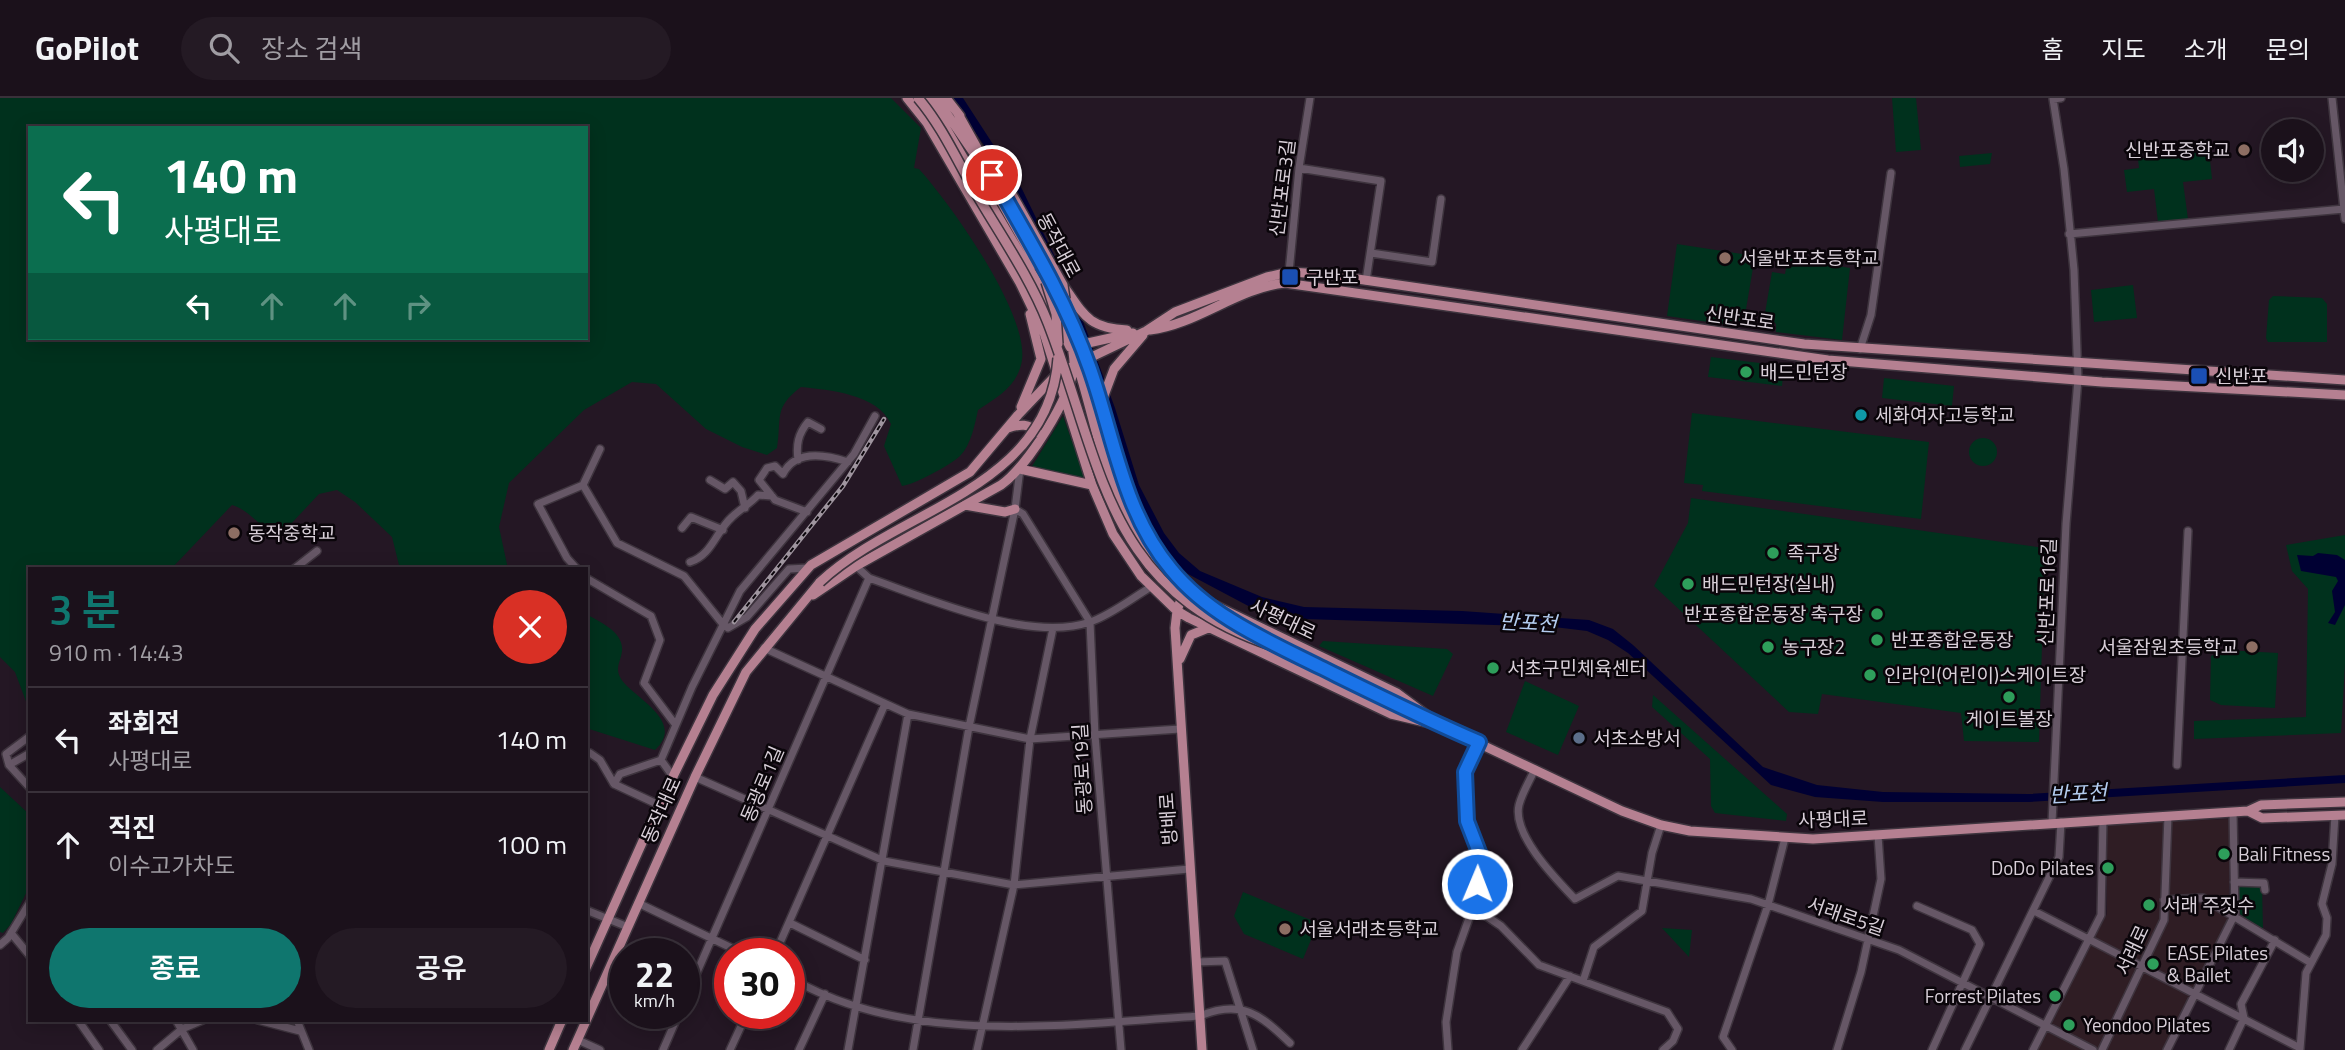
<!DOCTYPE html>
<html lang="ko">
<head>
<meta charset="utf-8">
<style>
  body { margin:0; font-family:"Titillium Web","Noto Sans KR",sans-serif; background:#241a24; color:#f1f3f6; height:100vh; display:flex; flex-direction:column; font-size:26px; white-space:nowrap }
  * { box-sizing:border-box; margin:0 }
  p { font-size:23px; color:#a09da3 }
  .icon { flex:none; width:38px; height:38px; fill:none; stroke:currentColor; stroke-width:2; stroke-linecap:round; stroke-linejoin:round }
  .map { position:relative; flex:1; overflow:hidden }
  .details { position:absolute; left:28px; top:469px; width:560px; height:455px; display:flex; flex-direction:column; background:#1b111b; border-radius:0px; box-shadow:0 4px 18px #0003,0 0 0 2px #39313a }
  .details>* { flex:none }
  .top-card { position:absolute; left:28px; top:28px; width:560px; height:214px; border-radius:0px; box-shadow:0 4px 18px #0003,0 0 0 2px #39313a; background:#0b6e4f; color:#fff; overflow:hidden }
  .controls { position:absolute; left:2261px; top:21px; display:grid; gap:14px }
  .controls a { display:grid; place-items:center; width:63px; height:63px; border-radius:50%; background:#1b111b; box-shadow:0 4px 18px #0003,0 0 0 2px #39313a; font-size:35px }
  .speed { position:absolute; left:609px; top:840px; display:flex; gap:14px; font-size:35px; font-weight:700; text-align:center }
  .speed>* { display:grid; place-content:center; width:91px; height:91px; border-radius:50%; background:#1b111b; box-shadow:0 4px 18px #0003,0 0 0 2px #39313a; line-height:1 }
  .speed small { font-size:18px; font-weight:400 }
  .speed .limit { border:10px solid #d22; background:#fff; color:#111 }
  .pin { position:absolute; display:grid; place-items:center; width:60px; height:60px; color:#fff; margin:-30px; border:4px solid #fff; border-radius:50%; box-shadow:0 2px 7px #0007 }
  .me { position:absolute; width:77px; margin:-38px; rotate:1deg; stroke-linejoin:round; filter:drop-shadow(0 0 5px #0008) }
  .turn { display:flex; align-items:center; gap:24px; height:147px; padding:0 21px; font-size:32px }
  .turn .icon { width:91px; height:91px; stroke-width:2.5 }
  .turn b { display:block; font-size:49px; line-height:60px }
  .lanes { display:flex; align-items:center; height:66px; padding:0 21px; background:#0003; justify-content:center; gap:35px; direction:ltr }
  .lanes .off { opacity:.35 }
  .round { display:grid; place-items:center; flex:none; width:74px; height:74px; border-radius:37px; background:#241a24 }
  .overview { display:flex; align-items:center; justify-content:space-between; height:119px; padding:0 21px }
  h1 { font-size:42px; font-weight:600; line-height:52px; color:#0f766e }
  .primary-button { display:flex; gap:14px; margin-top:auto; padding:14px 21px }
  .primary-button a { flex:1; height:80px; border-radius:42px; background:#0f766e; color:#fff; font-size:28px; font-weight:600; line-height:80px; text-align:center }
  .primary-button a+a { background:#241a24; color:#f1f3f6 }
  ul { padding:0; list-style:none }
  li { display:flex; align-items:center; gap:21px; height:105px; padding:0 21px; border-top:2px solid #39313a }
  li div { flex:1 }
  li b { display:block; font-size:26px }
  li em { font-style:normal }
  header { display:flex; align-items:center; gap:42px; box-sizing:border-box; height:98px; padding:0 35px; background:#1b111b; border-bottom:2px solid #39313a }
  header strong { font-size:33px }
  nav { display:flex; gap:38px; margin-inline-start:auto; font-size:24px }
  .search { width:490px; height:63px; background:#241a24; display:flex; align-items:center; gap:18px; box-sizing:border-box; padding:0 24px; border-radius:38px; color:#a09da3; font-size:26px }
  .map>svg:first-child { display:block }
  .commercial { fill:#2f1d24 }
  .green { fill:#00311d; fill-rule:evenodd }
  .water { fill:#003 }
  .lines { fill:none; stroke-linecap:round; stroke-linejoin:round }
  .minor-casing { stroke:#3e343e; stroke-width:10 }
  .major-casing { stroke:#3e343e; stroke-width:12 }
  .minor { stroke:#665766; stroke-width:7 }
  .major { stroke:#b58091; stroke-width:9 }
  .rail-casing { stroke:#9f959f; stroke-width:4.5 }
  .rail { stroke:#0a050a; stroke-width:2; stroke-dasharray:5; stroke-linecap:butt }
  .major-bridge-casing { stroke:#3e343e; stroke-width:12; stroke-linecap:butt }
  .major-bridge { stroke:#b58091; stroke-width:9 }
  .route-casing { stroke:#114b97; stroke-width:18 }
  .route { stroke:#1a73e8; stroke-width:12 }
  .education-dot { fill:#8d6e63; stroke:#0a050a; stroke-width:2.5 }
  .transit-dot { fill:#1a4fb4; stroke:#0a050a; stroke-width:2.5 }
  .leisure-dot { fill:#2e9e5b; stroke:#0a050a; stroke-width:2.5 }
  .culture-dot { fill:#0f9aa8; stroke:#0a050a; stroke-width:2.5 }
  .service-dot { fill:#5c6f8a; stroke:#0a050a; stroke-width:2.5 }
  .labels { text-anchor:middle; stroke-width:5; stroke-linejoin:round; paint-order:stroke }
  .poi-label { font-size:19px; fill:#d8cfd8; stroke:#0a050a; text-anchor:start }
  .street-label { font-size:19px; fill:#d8cfd8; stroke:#0a050a }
  .water-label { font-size:21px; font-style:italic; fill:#b3ccef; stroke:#0a050a }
</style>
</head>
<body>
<header>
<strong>GoPilot</strong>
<div class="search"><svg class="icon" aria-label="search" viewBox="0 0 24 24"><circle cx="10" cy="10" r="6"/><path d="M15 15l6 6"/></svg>장소 검색</div>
<nav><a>홈</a><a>지도</a><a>소개</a><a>문의</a></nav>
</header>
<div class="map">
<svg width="2345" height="952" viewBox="0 0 2345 952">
  <rect width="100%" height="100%" fill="#241724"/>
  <!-- commercial -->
  <path class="commercial" d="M2229,721V818L2163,952H2037L2107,816V726Z"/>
  <!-- green -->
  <path class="green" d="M0,0H891L921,30L914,70L919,71C950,105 1034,222 1021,267C1015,290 997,299 978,312C975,326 971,347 960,358C951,367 913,387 902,388L884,348L891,326C878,296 829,292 801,289C773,310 782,320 777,350L767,357L742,349L706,331L656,286L632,284L584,312L509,385L499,429L508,471H400L392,439L355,404L337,392L319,396L288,429L272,435C257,426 249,412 232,407L171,471H30V614L15,574L0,559ZM30,30H586V240H30Z
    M1892,0H1916L1921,52L1896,54Z
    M2209,53L2212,81L2183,84L2188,121L2158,124L2154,91L2127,94L2124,72L2139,70L2138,61Z
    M1992,55L1990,66L1960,69L1959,58Z
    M1677,146L1755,158L1743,229L1667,218Z
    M1788,160L1850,170L1842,242L1776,234V226L1765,215L1772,174L1785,176Z
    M2133,187L2137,220L2094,224L2091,192Z
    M2273,198L2322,200L2327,206V244H2268L2266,240L2269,202Z
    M1711,259L1784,268L1782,288L1708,279Z
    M1884,280L1954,288L1952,308L1882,300Z
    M1692,315L1929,344L1921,421L1702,393L1703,387L1684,385Z
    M1063,318L1086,383L1031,370Z
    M1969 354a14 14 0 1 1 28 0a14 14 0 1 1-28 0Z
    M1691,400L2045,450L2039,644L1964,643L1961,615L1822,596L1818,616L1789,614L1654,488L1688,425Z
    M2345,437V566L2341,635L2194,641V623L2306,619L2308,491L2292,473L2286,447Z
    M586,516C600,524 624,534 622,553C621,563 615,569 620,579C628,597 688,622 655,652L586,630Z
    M1323,543L1447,551L1453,556L1433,598L1319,548Z
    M2225,552L2278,555L2275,610L2221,607L2210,602L2211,558Z
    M1525,583L1579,608L1558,657L1506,634Z
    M1653,597L1787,716L1786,723L1715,715L1711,708L1710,661L1652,609Z
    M0,689L30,717V787L11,826L3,835L0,834Z
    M2237,787L2262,788L2263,831L2238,815Z
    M1243,794L1318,825L1303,861L1244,836L1234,818Z
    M1662,830L1692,832L1689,859Z"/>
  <!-- water -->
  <path class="water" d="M952,0H963L1022,91L1073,196L1115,310L1139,387L1164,435L1179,455L1200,473L1262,499L1304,509L1462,513L1589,522L1613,531L1633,547L1763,669L1817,687L1883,694L2028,696L2345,677V685L2029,704H1883L1815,699L1771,687L1628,555L1608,542L1587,533L1554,529L1304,521L1254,511L1188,476L1168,458L1147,423L1085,261L1000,71Z
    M2318,455L2337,457L2345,462V507L2335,527L2328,525L2335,514L2332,493L2338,483L2336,479L2301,473L2297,457L2313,458Z"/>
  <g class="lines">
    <defs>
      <path id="minor" d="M2332,0L2345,121
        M1299,70L1381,83L1366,183
        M2069,136L2344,111
        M1371,155L1432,164L1441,101
        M1288,185L1299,70L1310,0
        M1860,251L1871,217L1891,75
        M600,351L583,387L617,445L684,478L722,525
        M798,362C796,347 798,336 808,324L821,331
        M710,382L725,391L733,384L741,393L745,410
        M771,397L759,382L767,370L775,368L783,376C795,352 824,356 848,364
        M1015,411L1023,416L1090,524L1095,637L1121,952
        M682,430L691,419L723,432
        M690,464C712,457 716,433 732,419C740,411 750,406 758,397L772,398L775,402L807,414
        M856,468L869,480C929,501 1029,545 1090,524C1111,517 1132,500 1151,489
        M294,471L317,453
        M577,471L567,460L538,406L583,387
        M586,480L651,518L660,542L644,585L675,626
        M722,525L728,530L747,519L789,471L808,470
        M764,550L908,616L1030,641L1180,631
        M1382,601L1428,622
        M30,638L6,656L9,667L30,690
        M590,655L600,662L614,686
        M9,667L30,655
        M2177,667L2188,433
        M1535,671C1530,682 1522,695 1519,707C1512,737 1556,781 1575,801L1618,778L1751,801L1899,852L2093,952
        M695,679L884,763L1014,787L1189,771
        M674,680L661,662L692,589L740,493L854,356L875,318
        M659,707L614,686L620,676L661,662
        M2052,725L2066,426L2078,281L2074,172L2064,71L2053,1L2061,0
        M2234,784L2264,785L2265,792
        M2164,802L2203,800L2311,865
        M638,805L744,856
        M1917,808L1972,832L1980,846L1932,952
        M1473,809L1501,828L1539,867L1667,914L1678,931L1673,943L1663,952
        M586,812L628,829
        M2034,813L2300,950
        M790,825L865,862
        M11,835L30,858
        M0,847L8,840L30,804
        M775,856L885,606
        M1196,864L1225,863L1253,952
        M789,879C908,950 1068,926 1200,918C1241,901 1260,916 1290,945
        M1583,883L1594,849L1642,813L1652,755L1661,727
        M684,904L869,480
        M78,922L99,952
        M110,922L132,952
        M176,922L193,952
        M258,922L300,933
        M297,922L309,952
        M578,942L600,952
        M2300,951L2306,875L2326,837L2327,820L2322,806L2332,766L2335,717
        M157,952L182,931L203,922
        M663,952L679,915
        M730,952L747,915
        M799,952L825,896
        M848,952L908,616
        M913,952L969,629L1015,411L1020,371
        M977,952L1014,787L1030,641L1053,530
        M1448,952L1446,924L1457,854L1473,809L1482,762L1467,723L1465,674L1479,644
        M1522,952L1570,878
        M1732,952L1723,939L1768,807L1785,740
        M1837,952L1861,874L1881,781L1878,737
        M1965,952L2059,759L2061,724
        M2033,952L2101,817L2103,722
        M2102,952L2164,822L2168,718
        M2167,952L2235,816L2233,714
        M2229,952L2244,920L2241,906L2275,842"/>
      <path id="major" d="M907,0L927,25L1020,185L1044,235L1092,387L1113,436L1141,478L1177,513L1189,520L1391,616L1442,628L1622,713L1661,727L1690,733L1813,741L2248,713L2261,707L2345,704
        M928,0L1050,206
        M936,0L973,54
        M946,0L960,18
        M957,14L986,66
        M971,50L1037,167
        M1063,187C1084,217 1088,230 1127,232
        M1057,222L1070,249L1133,235
        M1150,232C1198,226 1237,190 1285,185L1828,262L2102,284L2345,297
        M1074,267L1079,272C1102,346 1113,439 1181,486
        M1100,308L1114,271L1143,237
        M1021,309L1041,261L1030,216
        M1008,330C1020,326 1029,325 1038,335
        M1020,371L1092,387
        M965,407L1005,414L1015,411
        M1185,489L1177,513L1175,530L1202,952
        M813,497L856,468L1001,387C1027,369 1071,300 1074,267C1075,258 1068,231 1067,219
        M1214,507L1397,595L1436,624
        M1273,548L1382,601
        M1180,561L1191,537L1208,530
        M2248,713L2262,720L2345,717
        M586,870L659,707L713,597L755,531L811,467L970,374L1018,317L1058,275L1146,233L1175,214L1267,179L1289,174L1323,176L1804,246L2345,282
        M549,952L562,922
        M573,952L695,679L746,574L820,484"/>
    </defs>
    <!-- minor casing -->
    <use href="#minor" class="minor-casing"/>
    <!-- major casing -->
    <use href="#major" class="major-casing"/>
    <!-- minor -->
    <use href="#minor" class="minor"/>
    <!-- major -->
    <use href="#major" class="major"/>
    <defs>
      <path id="rail" d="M734,524L843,388L884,321"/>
    </defs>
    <!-- rail casing -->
    <use href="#rail" class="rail-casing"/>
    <!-- rail -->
    <use href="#rail" class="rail"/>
    <defs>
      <path id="major-bridge" d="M918,0C941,27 956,60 973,90C999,135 1029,177 1048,225C1103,367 1105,492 1273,548
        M987,52L1063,187L1065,201
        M992,77C1028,140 1066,202 1090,271C1114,339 1123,415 1171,472C1195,500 1228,520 1259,540
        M1046,184L1056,216L1058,246
        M820,484C899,410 1049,392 1058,260"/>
    </defs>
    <!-- major-bridge casing -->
    <use href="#major-bridge" class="major-bridge-casing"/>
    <!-- major-bridge -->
    <use href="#major-bridge" class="major-bridge"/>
  </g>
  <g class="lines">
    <defs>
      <path id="route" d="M992,77C1028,140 1066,202 1090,271C1114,339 1123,414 1171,471C1209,518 1268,543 1320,569C1373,595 1425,621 1479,644L1465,674L1467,723L1482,762L1477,786"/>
    </defs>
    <!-- route casing -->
    <use href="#route" class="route-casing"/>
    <!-- route -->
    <use href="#route" class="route"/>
  </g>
  <!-- markers -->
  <g class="education-dot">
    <circle cx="2244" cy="52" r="7"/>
    <circle cx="1725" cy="160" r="7"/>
    <circle cx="234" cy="435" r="7"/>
    <circle cx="2252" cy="549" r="7"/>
    <circle cx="1285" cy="831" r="7"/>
  </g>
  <g class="transit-dot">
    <rect x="1281" y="170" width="18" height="18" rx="3.5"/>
    <rect x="2190" y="269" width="18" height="18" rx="3.5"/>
  </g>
  <g class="leisure-dot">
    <circle cx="1746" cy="274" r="7"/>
    <circle cx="1773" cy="455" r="7"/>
    <circle cx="1688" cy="486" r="7"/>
    <circle cx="1877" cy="516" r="7"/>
    <circle cx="1877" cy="542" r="7"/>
    <circle cx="1768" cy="549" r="7"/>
    <circle cx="1493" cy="570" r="7"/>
    <circle cx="1870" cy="577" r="7"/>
    <circle cx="2009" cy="599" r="7"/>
    <circle cx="2224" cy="756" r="7"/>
    <circle cx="2108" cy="770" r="7"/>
    <circle cx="2149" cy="807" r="7"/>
    <circle cx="2153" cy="866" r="7"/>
    <circle cx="2055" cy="898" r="7"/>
    <circle cx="2069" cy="927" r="7"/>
  </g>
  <circle class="culture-dot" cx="1861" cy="317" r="7"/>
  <circle class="service-dot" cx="1579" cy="640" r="7"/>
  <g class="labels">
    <!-- poi labels -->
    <g class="poi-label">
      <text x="2230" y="59" text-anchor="end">신반포중학교</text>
      <text x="1739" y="167">서울반포초등학교</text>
      <text x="1306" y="186">구반포</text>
      <text x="1760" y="281">배드민턴장</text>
      <text x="2215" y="285">신반포</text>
      <text x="1875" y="324">세화여자고등학교</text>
      <text x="248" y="442">동작중학교</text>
      <text x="1787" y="462">족구장</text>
      <text x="1702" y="493">배드민턴장(실내)</text>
      <text x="1863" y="523" text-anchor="end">반포종합운동장 축구장</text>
      <text x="1891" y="549">반포종합운동장</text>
      <text x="1782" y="556">농구장2</text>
      <text x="2238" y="556" text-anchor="end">서울잠원초등학교</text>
      <text x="1507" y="577">서초구민체육센터</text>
      <text x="1884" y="584">인라인(어린이)스케이트장</text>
      <text x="2009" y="628" text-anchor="middle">게이트볼장</text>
      <text x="1593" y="647">서초소방서</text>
      <text x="2238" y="763">Bali Fitness</text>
      <text x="2094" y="777" text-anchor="end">DoDo Pilates</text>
      <text x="2163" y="814">서래 주짓수</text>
      <text x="1299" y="838">서울서래초등학교</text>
      <text x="2167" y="862">EASE Pilates<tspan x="2167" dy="22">&amp; Ballet</tspan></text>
      <text x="2041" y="905" text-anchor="end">Forrest Pilates</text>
      <text x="2083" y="934">Yeondoo Pilates</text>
    </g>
    <!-- street labels -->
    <g class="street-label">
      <text transform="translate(1282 90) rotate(-83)" y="7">신반포로3길</text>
      <text transform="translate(1059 147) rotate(62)" y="7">동작대로</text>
      <text transform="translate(1740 220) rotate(8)" y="7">신반포로</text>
      <text transform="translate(2047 494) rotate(-88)" y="7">신반포로16길</text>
      <text transform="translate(1283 521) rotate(25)" y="7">사평대로</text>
      <text transform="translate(1082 671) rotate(-93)" y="7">동광로19길</text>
      <text transform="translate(762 686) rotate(-67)" y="7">동광로1길</text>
      <text transform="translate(661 712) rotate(-66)" y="7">동작대로</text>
      <text transform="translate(1168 721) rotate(-94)" y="7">방배로</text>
      <text transform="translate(1833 721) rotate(-2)" y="7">사평대로</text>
      <text transform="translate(1846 818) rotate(19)" y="7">서래로5길</text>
      <text transform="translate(2132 852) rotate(-65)" y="7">서래로</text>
    </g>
    <!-- water labels -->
    <g class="water-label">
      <text transform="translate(1528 525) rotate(3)" y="7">반포천</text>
      <text transform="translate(2078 696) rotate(-3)" y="7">반포천</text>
    </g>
  </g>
</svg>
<div class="controls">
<a><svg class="icon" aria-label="sound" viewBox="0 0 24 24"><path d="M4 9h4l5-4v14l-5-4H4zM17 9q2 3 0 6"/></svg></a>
</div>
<div class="speed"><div>22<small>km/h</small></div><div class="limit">30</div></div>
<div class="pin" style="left:992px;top:77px;background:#d93025"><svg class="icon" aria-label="arrive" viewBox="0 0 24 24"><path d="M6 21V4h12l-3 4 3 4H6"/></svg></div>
<svg class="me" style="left:1477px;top:786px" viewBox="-20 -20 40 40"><circle r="17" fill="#1a73e8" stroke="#fff" stroke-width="3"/><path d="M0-11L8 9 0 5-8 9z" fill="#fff"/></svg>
<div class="top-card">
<div class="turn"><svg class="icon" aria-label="left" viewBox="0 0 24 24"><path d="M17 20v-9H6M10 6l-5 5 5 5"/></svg><div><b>140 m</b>사평대로</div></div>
<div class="lanes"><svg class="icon" aria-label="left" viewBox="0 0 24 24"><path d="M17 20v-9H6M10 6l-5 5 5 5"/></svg><svg class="icon off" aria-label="ahead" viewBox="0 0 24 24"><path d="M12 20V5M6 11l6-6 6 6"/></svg><svg class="icon off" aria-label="ahead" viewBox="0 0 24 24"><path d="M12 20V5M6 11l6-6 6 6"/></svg><svg class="icon off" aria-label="right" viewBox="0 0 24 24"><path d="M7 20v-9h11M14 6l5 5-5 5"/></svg></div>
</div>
<section class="details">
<div class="overview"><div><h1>3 분</h1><p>910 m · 14:43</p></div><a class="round" style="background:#d93025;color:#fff"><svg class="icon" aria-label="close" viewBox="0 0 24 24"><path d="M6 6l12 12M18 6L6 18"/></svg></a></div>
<ul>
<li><svg class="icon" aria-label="left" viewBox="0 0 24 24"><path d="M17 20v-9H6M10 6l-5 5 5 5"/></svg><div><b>좌회전</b><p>사평대로</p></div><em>140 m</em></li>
<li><svg class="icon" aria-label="ahead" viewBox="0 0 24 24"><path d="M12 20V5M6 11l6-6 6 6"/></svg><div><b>직진</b><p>이수고가차도</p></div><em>100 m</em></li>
</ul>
<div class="primary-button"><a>종료</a><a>공유</a></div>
</section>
</div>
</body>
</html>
